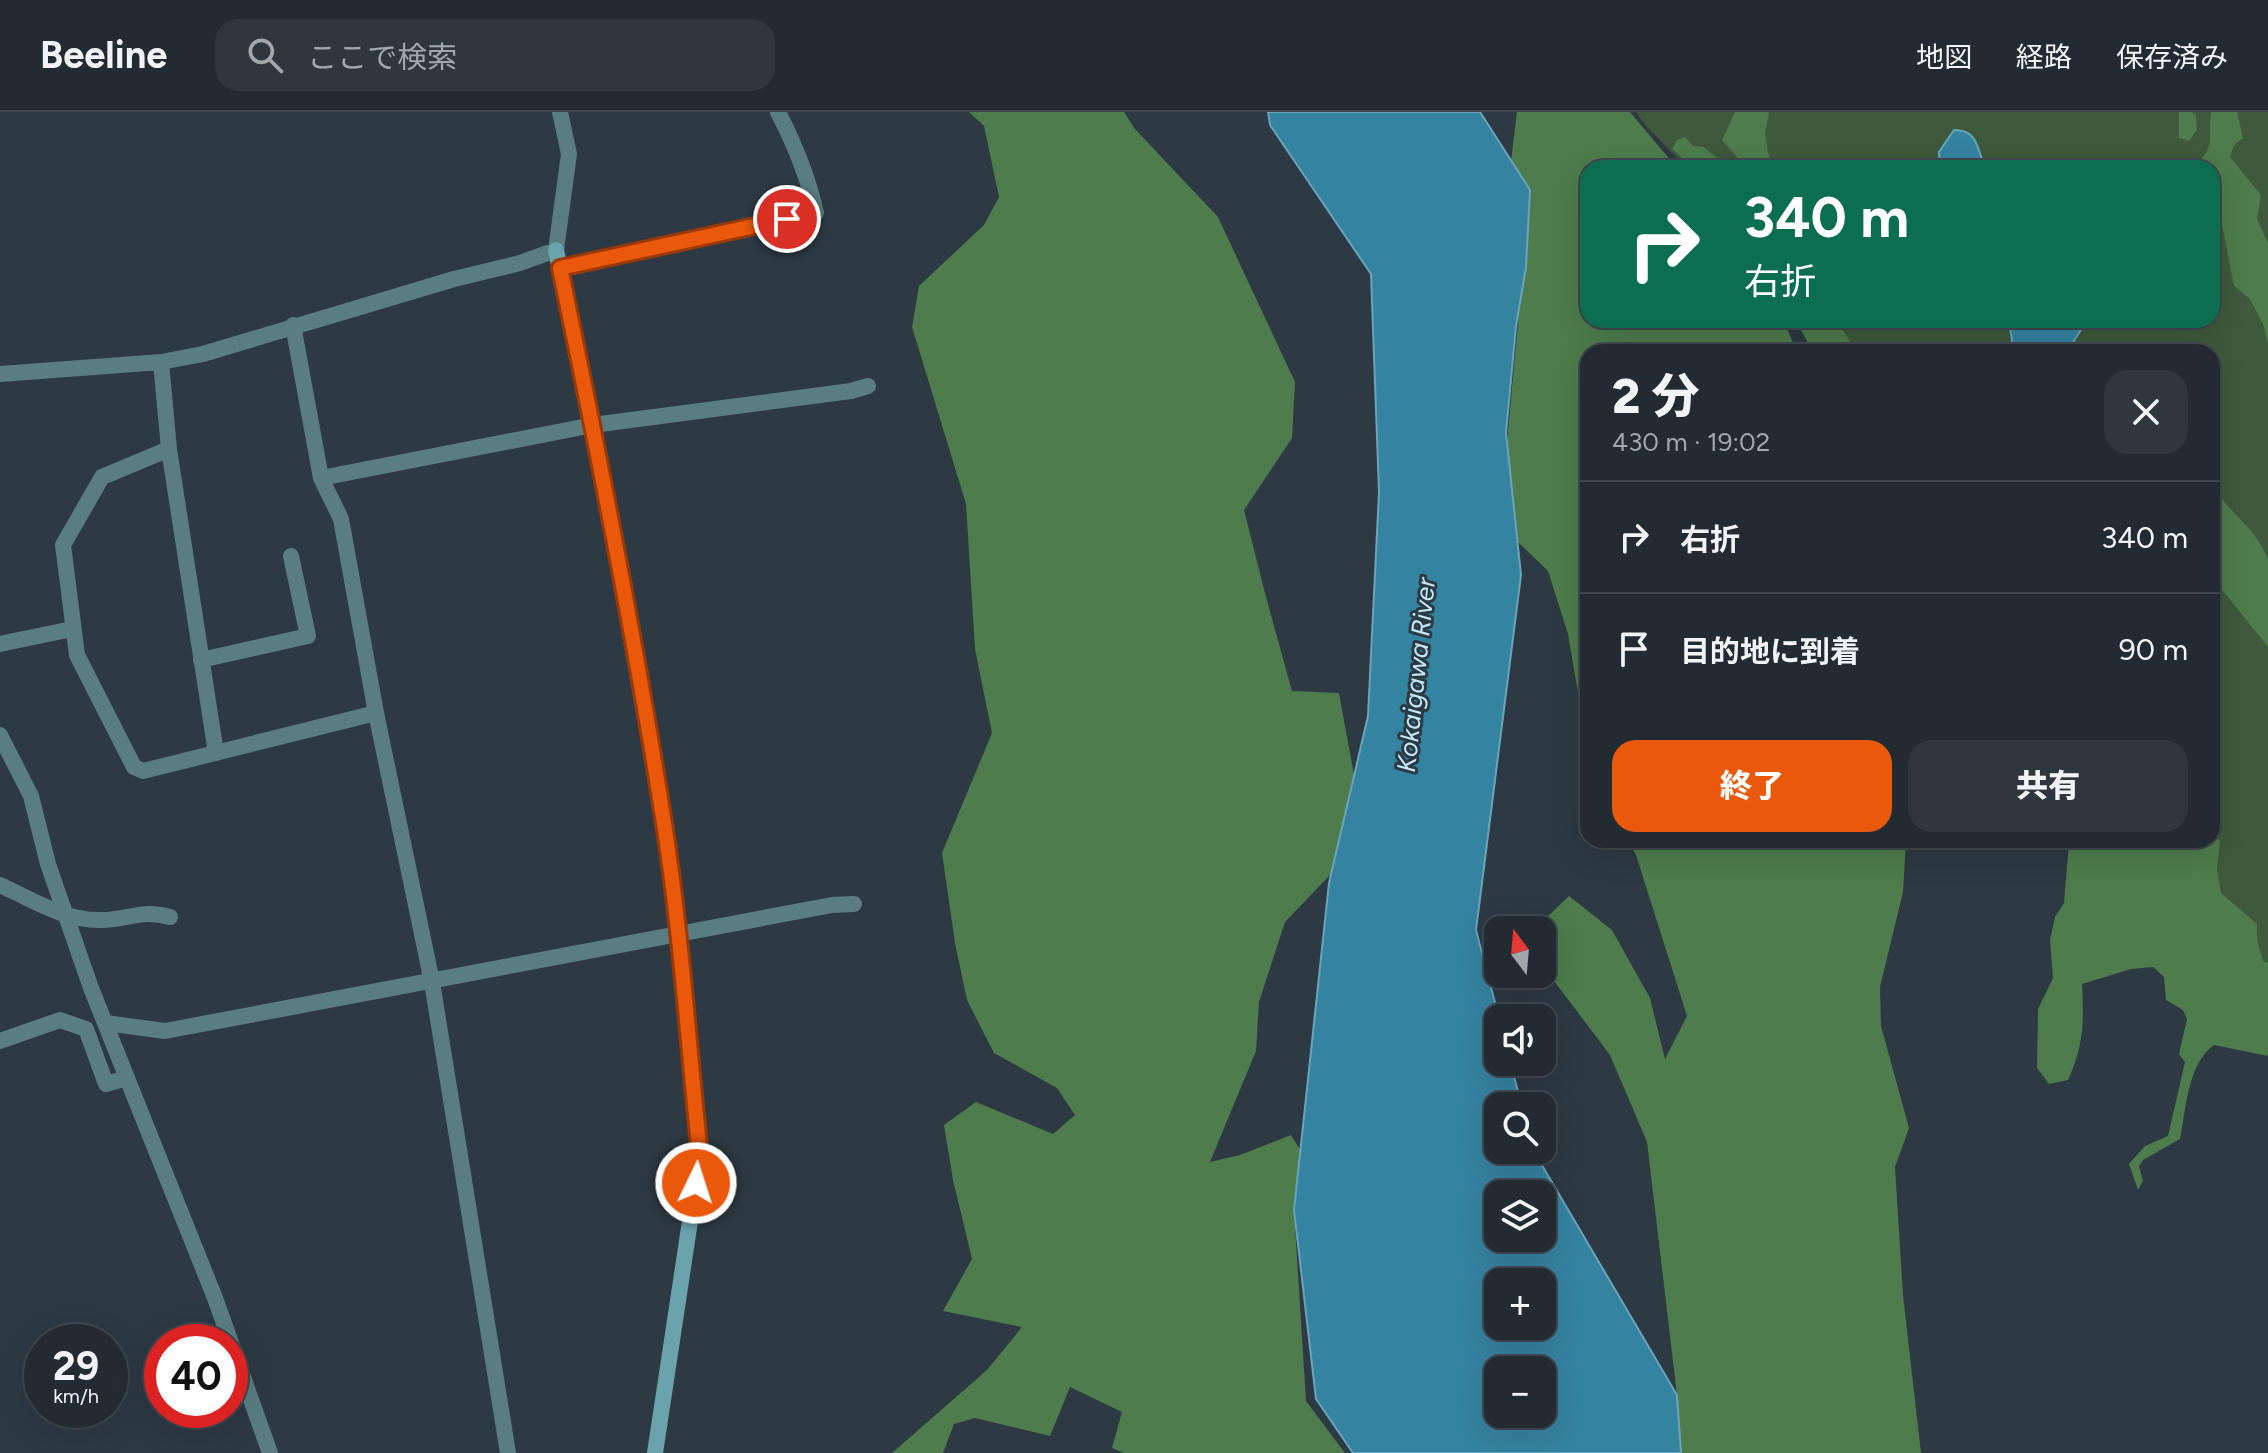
<!DOCTYPE html>
<html lang="ja">
<head>
<meta charset="utf-8">
<style>
  body { margin:0; font-family:Figtree,"Noto Sans JP",sans-serif; background:#2e373e; color:#f1f3f6; height:100vh; display:flex; flex-direction:column; font-size:30px; white-space:nowrap }
  * { box-sizing:border-box; margin:0 }
  p { font-size:26px; color:#a2a7ac }
  .icon { flex:none; width:44px; height:44px; fill:none; stroke:currentColor; stroke-width:2; stroke-linecap:round; stroke-linejoin:round }
  .map { position:relative; flex:1; overflow:hidden }
  .panel { position:absolute; left:1580px; top:232px; width:640px; height:504px; display:flex; flex-direction:column; background:#222b32; border-radius:24px; box-shadow:0 8px 32px #0002,0 0 0 2px #3f474d }
  .panel>* { flex:none }
  .guide { position:absolute; left:1580px; top:48px; width:640px; height:168px; border-radius:24px; box-shadow:0 8px 32px #0002,0 0 0 2px #3f474d; background:#0b6e4f; color:#fff; overflow:hidden }
  .needle { width:52px; rotate:344deg }
  .fabs { position:absolute; left:1484px; top:804px; display:grid; gap:16px }
  .fabs a { display:grid; place-items:center; width:72px; height:72px; border-radius:16px; background:#222b32; box-shadow:0 8px 32px #0002,0 0 0 2px #3f474d; font-size:40px }
  .speed { position:absolute; left:24px; top:1212px; display:flex; gap:16px; font-size:40px; font-weight:700; text-align:center }
  .speed>* { display:grid; place-content:center; width:104px; height:104px; border-radius:50%; background:#222b32; box-shadow:0 8px 32px #0002,0 0 0 2px #3f474d; line-height:1 }
  .speed small { font-size:20px; font-weight:400 }
  .speed .limit { border:12px solid #d22; background:#fff; color:#111 }
  .pin { position:absolute; display:grid; place-items:center; width:68px; height:68px; color:#fff; margin:-34px; border:4px solid #fff; border-radius:50%; box-shadow:0 2px 8px #0007 }
  .me { position:absolute; width:88px; margin:-44px; rotate:4deg; stroke-linejoin:round; filter:drop-shadow(0 0 6px #0008) }
  .turn { display:flex; align-items:center; gap:28px; height:168px; padding:0 32px; font-size:36px }
  .turn .icon { width:104px; height:104px; stroke-width:2.5 }
  .turn b { display:block; font-size:56px; line-height:68px }
  .round { display:grid; place-items:center; flex:none; width:84px; height:84px; border-radius:24px; background:#2e373e }
  .overview { display:flex; align-items:center; justify-content:space-between; height:136px; padding:0 32px }
  h1 { font-size:48px; font-weight:800; line-height:60px }
  .cta { display:flex; gap:16px; margin-top:auto; padding:16px 32px }
  .cta a { flex:1; height:92px; border-radius:24px; background:#ea580c; color:#fff; font-size:32px; font-weight:800; line-height:92px; text-align:center }
  .cta a+a { background:#2e373e; color:#f1f3f6 }
  ul { padding:0; list-style:none }
  li { display:flex; align-items:center; gap:24px; height:112px; padding:0 32px; border-top:2px solid #3f474d }
  li div { flex:1 }
  li b { display:block; font-size:30px }
  li em { font-style:normal }
  header { display:flex; align-items:center; gap:48px; box-sizing:border-box; height:112px; padding:0 40px; background:#222b32; border-bottom:2px solid #3f474d }
  header strong { font-size:38px }
  nav { display:flex; gap:44px; margin-inline-start:auto; font-size:28px }
  .search { width:560px; height:72px; background:#2e373e; display:flex; align-items:center; gap:20px; box-sizing:border-box; padding:0 28px; border-radius:24px; color:#a2a7ac; font-size:30px }
  .map>svg:first-child { display:block }
  .green { fill:#3e593c }
  .forest { fill:#4e7c4c }
  .water { fill:#3483a1; stroke:#6aa4ba; stroke-width:2; fill-rule:evenodd }
  .lines { fill:none; stroke-linecap:round; stroke-linejoin:round }
  .street { stroke:#5a7d81; stroke-width:16 }
  .secondary { stroke:#6aa3ab; stroke-width:16 }
  .route-casing { stroke:#983908; stroke-width:20 }
  .route { stroke:#ea580c; stroke-width:14 }
  .labels { text-anchor:middle; stroke-width:6; stroke-linejoin:round; paint-order:stroke }
  .water-label { font-size:26px; font-style:italic; fill:#c2eafb; stroke:#2d3943 }
</style>
</head>
<body>
<header>
<strong>Beeline</strong>
<div class="search"><svg class="icon" aria-label="search" viewBox="0 0 24 24"><circle cx="10" cy="10" r="6"/><path d="M15 15l6 6"/></svg>ここで検索</div>
<nav><a>地図</a><a>経路</a><a>保存済み</a></nav>
</header>
<div class="map">
<svg width="2268" height="1341" viewBox="0 0 2268 1341">
  <rect width="100%" height="100%" fill="#2d3943"/>
  <!-- green -->
  <path class="green" d="M1636,0H2268V905L2144,780L2212,728V240H1813L1795,208H2212V56H1687L1645,13Z"/>
  <!-- forest -->
  <path class="forest" d="M969,0H1124L1135,17L1218,105L1295,270L1292,326L1244,398L1266,485L1292,579L1339,581L1354,663L1331,762L1285,810L1259,890L1256,939L1210,1050L1240,1043L1291,1023L1301,1039L1294,1098L1306,1289L1345,1341H1124L1112,1336L1122,1300L1070,1275L1050,1324L975,1306L954,1312L943,1341H892L987,1258L1022,1215L943,1199L972,1147L953,1068L944,1013L976,990L1053,1022L1075,1003L1057,976L994,941L967,888L955,831L942,741L992,621L975,537L966,392L912,215L919,174L984,113L999,85L984,14Z
    M1517,0H1630L1677,56H1588V208H1783L1797,240H1588V640L1568,522L1548,459L1518,430L1507,331L1530,78L1511,49Z
    M1735,0H1769L1765,22L1771,56H1747L1722,28Z
    M2179,0H2192L2196,3L2197,18L2189,29L2179,26Z
    M2211,0H2237L2243,26L2234,33L2230,45L2261,83L2257,107L2268,131V232L2263,212L2250,187L2234,174L2223,117L2212,87V56H2194C2218,29 2207,31 2211,0Z
    M1685,25L1693,34L1704,35L1729,56H1694L1672,37L1677,28Z
    M1797,208H1836L1857,240H1812Z
    M2212,372C2228,401 2257,416 2268,448V535L2212,465V429L2217,432L2218,421L2212,405Z
    M2212,722L2220,729L2217,758L2221,781L2257,812V827L2263,849L2268,851V944L2214,933C2188,951 2186,997 2180,1027L2143,1048L2139,1054L2143,1069L2138,1078L2129,1052L2145,1034L2168,1024L2185,950L2179,942L2187,907L2183,898L2166,888L2164,865L2153,855L2131,857L2082,872C2084,910 2084,933 2068,968L2049,972L2037,956L2038,897L2053,866L2050,828L2055,805L2064,791L2069,731L2070,728H2212Z
    M1628,728H1906L1903,780L1880,875L1881,914L1909,1016L1895,1055L1903,1183L1921,1341H1681L1677,1283L1647,1030L1610,943L1542,853V818H1538L1542,810L1569,784L1612,818L1650,886L1665,947L1687,904L1636,743Z"/>
  <!-- water -->
  <path class="water" d="M1268,0H1480L1530,78L1526,155L1516,214L1506,321L1521,463L1476,818L1499,906L1498,950H1510L1522,994H1498V1038H1533L1677,1283L1681,1341H1353L1316,1287L1294,1098L1329,771L1368,604L1379,380L1371,162L1270,13ZM1498,1082H1542V1126H1498ZM1498,1170H1542V1214H1498ZM1498,1258H1542V1302H1498Z
    M1954,18C1980,18 1976,39 1986,56H1940L1939,40Z
    M2009,208H2087L2067,240H2010L2012,229Z"/>
  <g class="lines">
    <!-- street -->
    <path class="street" d="M560,156L816,101C808,64 795,33 778,0
      M293,213L321,366L341,407L376,601L432,870L508,1341
      M161,250L169,337L216,641
      M0,262L161,250L203,242L454,167L520,151L556,138L569,42L560,0
      M169,337L102,365L63,433L77,543L134,655L143,659L376,601
      M321,366L593,313L851,279L868,274
      M0,532L72,517
      M201,548L308,524L291,444
      M0,623L31,684L48,752L91,876L215,1186L270,1341
      M0,773C33,788 65,809 101,808C130,808 139,797 170,805
      M106,911L165,919L832,793L854,792
      M0,929L60,908L86,917L106,972L127,966"/>
    <!-- secondary -->
    <path class="secondary" d="M556,138L593,313L663,707L678,823L700,1043L655,1341"/>
  </g>
  <g class="lines">
    <defs>
      <path id="route" d="M696,1071L700,1043C688,931 681,817 663,705C634,522 598,338 560,156L787,107"/>
    </defs>
    <!-- route casing -->
    <use href="#route" class="route-casing"/>
    <!-- route -->
    <use href="#route" class="route"/>
  </g>
  <g class="labels">
    <!-- water labels -->
    <g class="water-label">
      <text transform="translate(1416 563) rotate(-84)" y="9">Kokaigawa River</text>
    </g>
  </g>
</svg>
<div class="fabs">
<a><svg class="needle" viewBox="-14 -14 28 28"><path d="M0-13l5 13h-10z" fill="#e53935"/><path d="M0 13l5-13h-10z" fill="#a2a7ac"/></svg></a>
<a><svg class="icon" aria-label="sound" viewBox="0 0 24 24"><path d="M4 9h4l5-4v14l-5-4H4zM17 9q2 3 0 6"/></svg></a>
<a><svg class="icon" aria-label="search" viewBox="0 0 24 24"><circle cx="10" cy="10" r="6"/><path d="M15 15l6 6"/></svg></a>
<a><svg class="icon" aria-label="layers" viewBox="0 0 24 24"><path d="M12 4l9 5-9 5-9-5zM3 14l9 5 9-5"/></svg></a>
<a>+</a>
<a>−</a>
</div>
<div class="speed"><div>29<small>km/h</small></div><div class="limit">40</div></div>
<div class="pin" style="left:787px;top:107px;background:#d93025"><svg class="icon" aria-label="arrive" viewBox="0 0 24 24"><path d="M6 21V4h12l-3 4 3 4H6"/></svg></div>
<svg class="me" style="left:696px;top:1071px" viewBox="-20 -20 40 40"><circle r="17" fill="#ea580c" stroke="#fff" stroke-width="3"/><path d="M0-11L8 9 0 5-8 9z" fill="#fff"/></svg>
<div class="guide">
<div class="turn"><svg class="icon" aria-label="right" viewBox="0 0 24 24"><path d="M7 20v-9h11M14 6l5 5-5 5"/></svg><div><b>340 m</b>右折</div></div>
</div>
<section class="panel">
<div class="overview"><div><h1>2 分</h1><p>430 m · 19:02</p></div><a class="round"><svg class="icon" aria-label="close" viewBox="0 0 24 24"><path d="M6 6l12 12M18 6L6 18"/></svg></a></div>
<ul>
<li><svg class="icon" aria-label="right" viewBox="0 0 24 24"><path d="M7 20v-9h11M14 6l5 5-5 5"/></svg><div><b>右折</b></div><em>340 m</em></li>
<li><svg class="icon" aria-label="arrive" viewBox="0 0 24 24"><path d="M6 21V4h12l-3 4 3 4H6"/></svg><div><b>目的地に到着</b></div><em>90 m</em></li>
</ul>
<div class="cta"><a>終了</a><a>共有</a></div>
</section>
</div>
</body>
</html>
